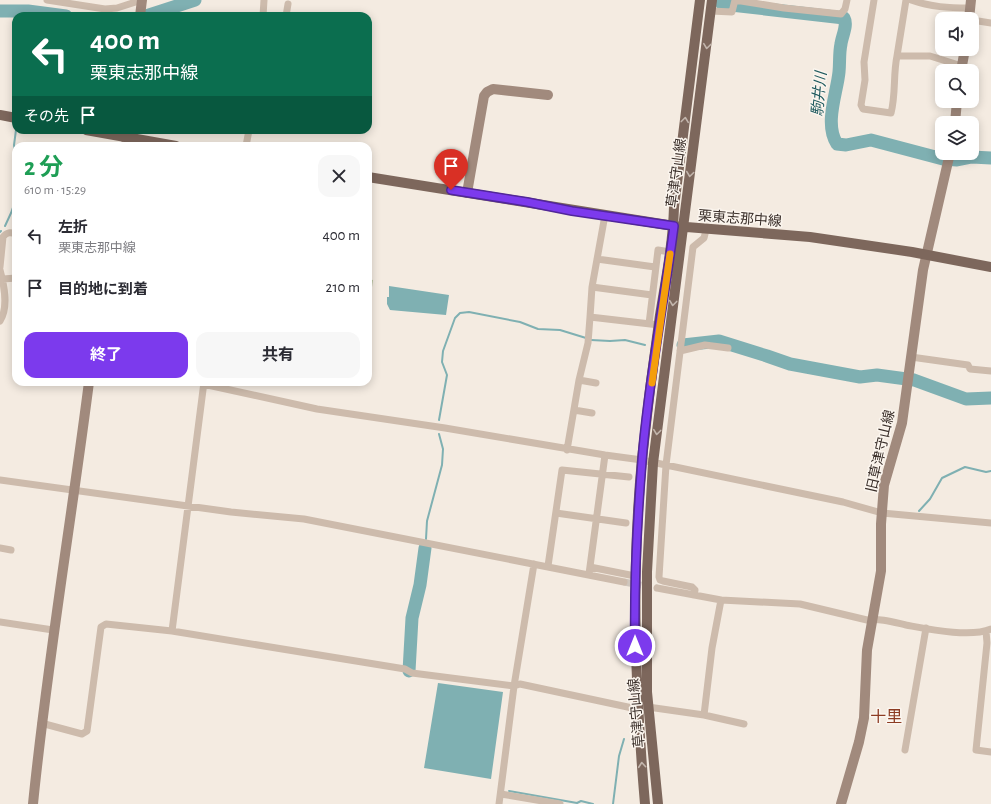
<!DOCTYPE html>
<html lang="ja">
<head>
<meta charset="utf-8">
<style>
  body { margin:0; font-family:"Alegreya Sans","Noto Sans JP",sans-serif; background:#f7f7f7; color:#2b2b33; height:100vh; display:flex; flex-direction:column; font-size:15px; white-space:nowrap }
  * { box-sizing:border-box; margin:0 }
  p { font-size:13px; color:#7c7c81 }
  .icon { flex:none; width:22px; height:22px; fill:none; stroke:currentColor; stroke-width:2; stroke-linecap:round; stroke-linejoin:round }
  .map { position:relative; flex:1; overflow:hidden }
  .sheet { position:absolute; left:12px; top:142px; width:360px; height:244px; display:flex; flex-direction:column; background:#fff; border-radius:12px; box-shadow:0 2px 10px #0003 }
  .sheet>* { flex:none }
  .banner { position:absolute; left:12px; top:12px; width:360px; height:122px; border-radius:12px; box-shadow:0 2px 10px #0003; background:#0b6e4f; color:#fff; overflow:hidden }
  .buttons { position:absolute; left:935px; top:12px; display:grid; gap:8px }
  .buttons a { display:grid; place-items:center; width:44px; height:44px; border-radius:8px; background:#fff; box-shadow:0 2px 10px #0003; font-size:20px }
  .pin { position:absolute; display:grid; place-items:center; width:34px; height:34px; color:#fff; margin:-41px -17px; border-radius:50% 50% 50% 0; rotate:-45deg; box-shadow:0 0 4px #0007 }
  .pin .icon { rotate:45deg }
  .me { position:absolute; width:44px; margin:-22px; rotate:0deg; stroke-linejoin:round; filter:drop-shadow(0 0 3px #0008) }
  .turn { display:flex; align-items:center; gap:14px; height:84px; padding:0 12px; font-size:18px }
  .turn .icon { width:52px; height:52px; stroke-width:2.5 }
  .turn b { display:block; font-size:28px; line-height:34px }
  .then { display:flex; align-items:center; height:38px; padding:0 12px; background:#0003; gap:8px; font-size:15px }
  .round { display:grid; place-items:center; flex:none; width:42px; height:42px; border-radius:12px; background:#f7f7f7 }
  .head { display:flex; align-items:center; justify-content:space-between; height:68px; padding:0 12px }
  h1 { font-size:24px; font-weight:700; line-height:30px; color:#1e9e55 }
  .cta { display:flex; gap:8px; margin-top:auto; padding:8px 12px }
  .cta a { flex:1; height:46px; border-radius:12px; background:#7c3aed; color:#fff; font-size:16px; font-weight:700; line-height:46px; text-align:center }
  .cta a+a { background:#f7f7f7; color:#2b2b33 }
  ul { padding:0; list-style:none }
  li { display:flex; align-items:center; gap:12px; height:52px; padding:0 12px }
  li div { flex:1 }
  li b { display:block; font-size:15px }
  li em { font-style:normal }
  .map>svg:first-child { display:block }
  .green { fill:#b8c4a0 }
  .water { fill:#7fb0b2 }
  .lines { fill:none; stroke-linecap:round; stroke-linejoin:round }
  .stream { stroke:#7fb0b2; stroke-width:2 }
  .river { stroke:#7fb0b2; stroke-width:13 }
  .street-tunnel { stroke:#cfc6bd; stroke-width:7; stroke-dasharray:7 3.5; stroke-linecap:butt }
  .street { stroke:#cdbbac; stroke-width:7 }
  .secondary { stroke:#a18a7d; stroke-width:10 }
  .primary { stroke:#7d675c; stroke-width:10 }
  .oneway { stroke:#c2b5ac }
  .route-casing { stroke:#51269a; stroke-width:10 }
  .route { stroke:#7c3aed; stroke-width:7 }
  .slow { stroke:#f59e0b; stroke-width:7 }
  .labels { text-anchor:middle; stroke-width:3; stroke-linejoin:round; paint-order:stroke }
  .street-label { font-size:14px; fill:#3b302b; stroke:#fbf5ee }
  .water-label { font-size:15px; font-style:italic; fill:#1f5a5e; stroke:#fbf5ee }
  .quarter-label { font-size:16px; fill:#8c3b22; stroke:#fbf5ee }
</style>
</head>
<body>
<div class="map">
<svg width="991" height="804" viewBox="0 0 991 804">
  <rect width="100%" height="100%" fill="#f4ebe1"/>
  <!-- green -->
  <path class="green" d="M368,279L373,280L368,316Z"/>
  <!-- water -->
  <path class="water" d="M389,286L449,295L446,315L390,310L387,304V297H389Z
    M438,683L503,692L491,779L424,768Z"/>
  <g class="lines">
    <!-- stream -->
    <path class="stream" d="M16,162L14,145L16,130
      M5,226L11,213L16,199
      M0,232L1,231
      M591,340L610,341L625,340L645,345
      M439,420L447,375L442,362L443,351L455,318L460,313L469,312L520,322L538,329L560,330L586,338
      M919,511L930,499L942,478L965,467L986,472L991,471
      M426,539L427,521L442,465L443,449L439,434
      M509,791L577,803L581,801L593,804
      M613,804L619,756L624,739"/>
    <!-- river -->
    <path class="river" d="M723,0L722,4L844,18C848,25 842,36 841,44C839,53 840,62 839,72C837,93 824,124 837,144L846,145L871,140L943,159L957,160L972,157L991,158
      M0,11H28L66,16
      M146,16L195,0
      M683,345L719,341L767,356L790,364L860,377L877,375L914,380L966,399L991,398
      M409,671L412,618L420,585L425,548"/>
    <!-- street-tunnel -->
    <path class="street-tunnel" d="M624,582L657,588"/>
    <!-- street -->
    <path class="street" d="M47,0L105,9L117,8L142,0
      M874,0L864,62L865,80L861,105L863,109L891,113C896,94 893,75 897,56H930L962,66
      M911,0C931,7 949,8 969,8
      M711,11L732,12L735,0L784,8L841,14L845,9L847,0
      M263,16L264,0
      M286,16L288,4
      M972,20L991,23
      M897,56L906,0
      M246,146L249,130
      M605,215L592,287L590,317L659,325
      M597,259L655,267
      M0,267L3,237C7,232 10,232 16,234
      M0,270C4,285 9,307 0,321
      M3,279L16,278
      M592,287L652,295
      M649,324L658,250L670,252
      M680,351L705,345L728,348
      M911,357L968,365L970,369L991,371
      M579,380L596,383
      M203,384L317,409L445,428L605,455L642,460L843,502L882,513L991,523
      M574,410L592,413
      M567,450L579,380L588,343L590,317
      M0,480L231,512L304,519L624,582
      M556,513L626,523
      M0,548L11,550
      M548,566L562,470L629,477
      M590,567L635,576
      M589,574L605,455
      M657,588L721,600L800,604L867,620C880,618 893,622 906,625C928,629 970,638 991,629
      M694,595L695,590L692,587L663,581L660,580L659,577L666,465L693,247L704,238L706,230
      M0,622L53,630
      M172,631L204,382
      M986,631L987,643L976,750L991,752
      M648,707L704,715L744,724
      M704,715L712,648L721,600
      M41,723L82,734L87,731L101,627L106,624L172,631L405,669L412,673L514,686L520,684L637,709
      M905,750L926,628
      M501,794L560,804
      M499,804L514,686L534,564"/>
    <!-- secondary -->
    <path class="secondary" d="M140,16L142,0
      M969,19L971,0
      M961,71L965,49
      M955,123L957,101
      M126,146L128,130
      M467,193L484,96L487,92L493,89L548,95
      M33,804C47,663 71,523 89,382
      M841,804L859,742L864,718L867,650L881,571V524L884,485L902,423L923,270L950,153"/>
    <!-- primary -->
    <path class="primary" d="M0,115L16,118
      M86,130L176,146
      M368,177L674,226L810,237L912,252L991,267
      M645,804C635,688 631,575 642,459C647,411 653,363 660,315C666,279 673,243 674,207L700,0
      M658,804L647,692V572L653,463L712,0"/>
  </g>
  <!-- one-way arrows -->
  <defs><path id="oneway-chevron" d="M-2-3.5L2.5 0L-2 3.5" fill="none" stroke-width="1.6" stroke-linecap="round" stroke-linejoin="round"/></defs>
  <g class="oneway">
    <use href="#oneway-chevron" transform="translate(707 46) rotate(97)"/>
    <use href="#oneway-chevron" transform="translate(685 120) rotate(-83)"/>
    <use href="#oneway-chevron" transform="translate(690 174) rotate(98)"/>
    <use href="#oneway-chevron" transform="translate(673 303) rotate(97)"/>
    <use href="#oneway-chevron" transform="translate(657 432) rotate(97)"/>
    <use href="#oneway-chevron" transform="translate(642 765) rotate(-95)"/>
  </g>
  <g class="lines">
    <defs>
      <path id="route" d="M451,190L527,202L572,211L674,226C664,304 648,382 642,461C637,522 634,584 635,646"/>
    </defs>
    <!-- route casing -->
    <use href="#route" class="route-casing"/>
    <!-- route -->
    <use href="#route" class="route"/>
    <!-- slow -->
    <path class="slow" d="M652,383L670,254"/>
  </g>
  <g class="labels">
    <!-- street labels -->
    <g class="street-label">
      <text transform="translate(676 173) rotate(-82)" y="5">草津守山線</text>
      <text transform="translate(740 218) rotate(4)" y="5">栗東志那中線</text>
      <text transform="translate(880 451) rotate(-77)" y="5">旧草津守山線</text>
      <text transform="translate(636 713) rotate(-95)" y="5">草津守山線</text>
    </g>
    <!-- water labels -->
    <g class="water-label">
      <text transform="translate(819 94) rotate(-85)" y="5">駒井川</text>
    </g>
    <!-- quarter labels -->
    <g class="quarter-label">
      <text x="886" y="722">十里</text>
    </g>
  </g>
</svg>
<div class="buttons">
<a><svg class="icon" aria-label="sound" viewBox="0 0 24 24"><path d="M4 9h4l5-4v14l-5-4H4zM17 9q2 3 0 6"/></svg></a>
<a><svg class="icon" aria-label="search" viewBox="0 0 24 24"><circle cx="10" cy="10" r="6"/><path d="M15 15l6 6"/></svg></a>
<a><svg class="icon" aria-label="layers" viewBox="0 0 24 24"><path d="M12 4l9 5-9 5-9-5zM3 14l9 5 9-5"/></svg></a>
</div>
<div class="pin" style="left:451px;top:190px;background:#d93025"><svg class="icon" aria-label="arrive" viewBox="0 0 24 24"><path d="M6 21V4h12l-3 4 3 4H6"/></svg></div>
<svg class="me" style="left:635px;top:646px" viewBox="-20 -20 40 40"><circle r="17" fill="#7c3aed" stroke="#fff" stroke-width="3"/><path d="M0-11L8 9 0 5-8 9z" fill="#fff"/></svg>
<div class="banner">
<div class="turn"><svg class="icon" aria-label="left" viewBox="0 0 24 24"><path d="M17 20v-9H6M10 6l-5 5 5 5"/></svg><div><b>400 m</b>栗東志那中線</div></div>
<div class="then">その先<svg class="icon" aria-label="arrive" viewBox="0 0 24 24"><path d="M6 21V4h12l-3 4 3 4H6"/></svg></div>
</div>
<section class="sheet">
<div class="head"><div><h1>2 分</h1><p>610 m · 15:29</p></div><a class="round"><svg class="icon" aria-label="close" viewBox="0 0 24 24"><path d="M6 6l12 12M18 6L6 18"/></svg></a></div>
<ul>
<li><svg class="icon" aria-label="left" viewBox="0 0 24 24"><path d="M17 20v-9H6M10 6l-5 5 5 5"/></svg><div><b>左折</b><p>栗東志那中線</p></div><em>400 m</em></li>
<li><svg class="icon" aria-label="arrive" viewBox="0 0 24 24"><path d="M6 21V4h12l-3 4 3 4H6"/></svg><div><b>目的地に到着</b></div><em>210 m</em></li>
</ul>
<div class="cta"><a>終了</a><a>共有</a></div>
</section>
</div>
</body>
</html>
